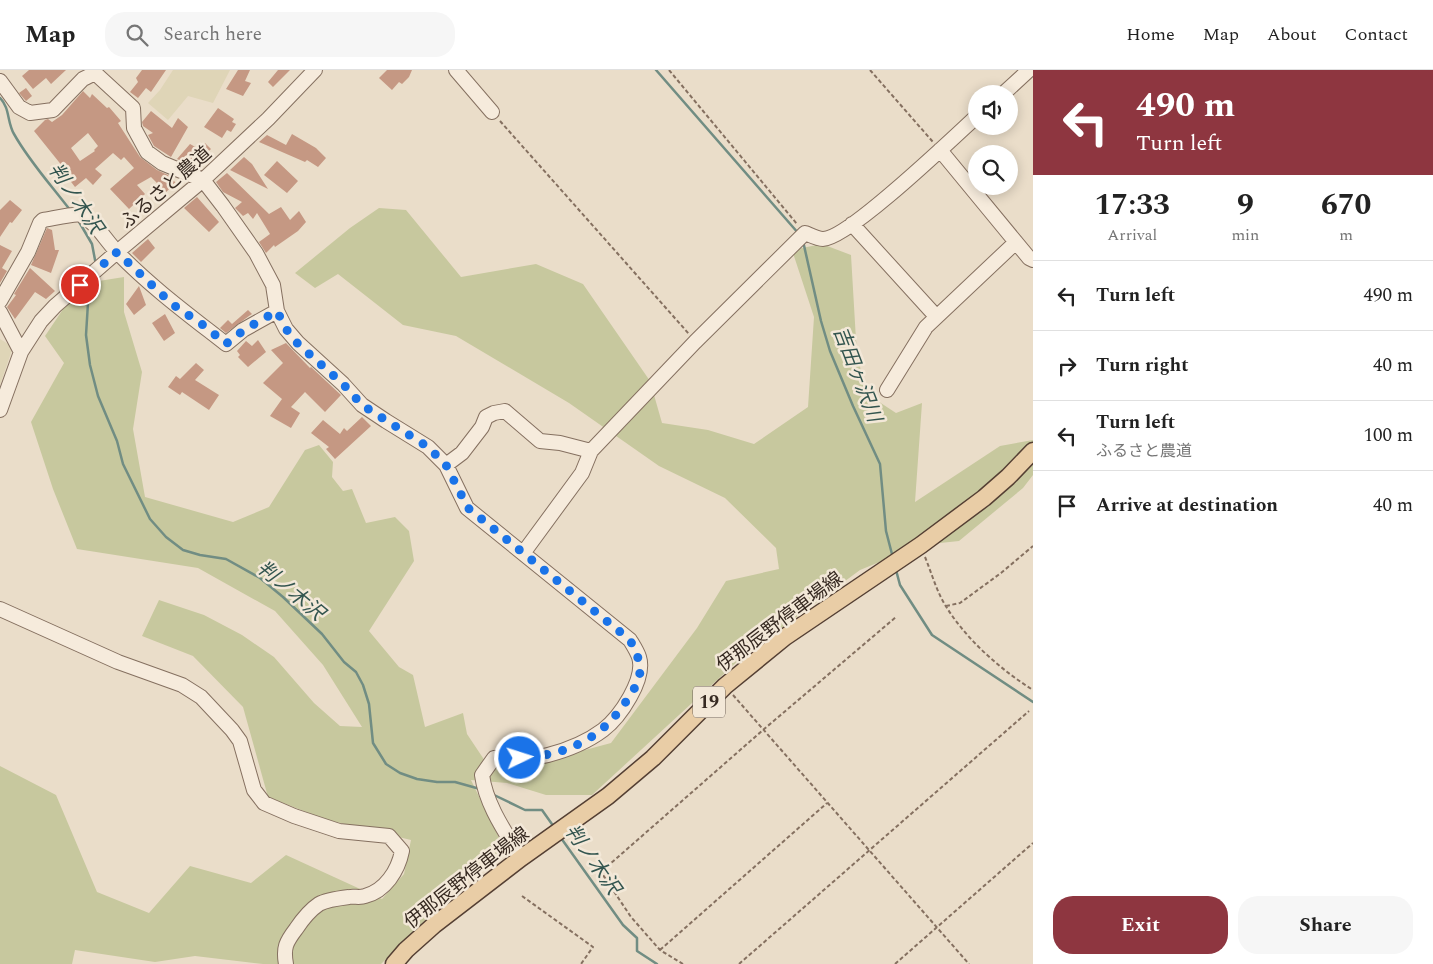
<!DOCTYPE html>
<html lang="en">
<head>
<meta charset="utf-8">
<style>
  body { margin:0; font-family:Spectral,"Noto Sans JP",serif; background:#f6f6f6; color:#222; height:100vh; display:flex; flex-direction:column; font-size:19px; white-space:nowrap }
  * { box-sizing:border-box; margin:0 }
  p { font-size:16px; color:#767676 }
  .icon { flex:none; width:28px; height:28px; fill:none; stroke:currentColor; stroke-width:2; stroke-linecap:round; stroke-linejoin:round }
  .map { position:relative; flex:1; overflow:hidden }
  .details { display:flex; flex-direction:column; background:#fff; width:400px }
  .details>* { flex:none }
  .guide { background:#8e3640; color:#fff; overflow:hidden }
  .tools { position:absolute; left:968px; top:15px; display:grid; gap:10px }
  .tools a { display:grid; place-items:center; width:50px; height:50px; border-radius:50%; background:#fff; box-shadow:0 2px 12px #0003; font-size:25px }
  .pin { position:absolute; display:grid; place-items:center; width:42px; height:42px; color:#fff; margin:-21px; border:2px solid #fff; border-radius:50%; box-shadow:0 1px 5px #0007 }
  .me { position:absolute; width:55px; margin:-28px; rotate:86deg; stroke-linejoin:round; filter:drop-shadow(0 0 4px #0008) }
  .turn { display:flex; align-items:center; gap:18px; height:105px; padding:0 20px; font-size:22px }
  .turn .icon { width:65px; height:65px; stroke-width:2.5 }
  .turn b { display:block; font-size:35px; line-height:42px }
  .eta { display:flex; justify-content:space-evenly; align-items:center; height:85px; text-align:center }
  .eta b { font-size:30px; font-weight:700; line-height:35px }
  .action { display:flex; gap:10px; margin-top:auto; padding:10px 20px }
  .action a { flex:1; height:58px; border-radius:20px; background:#8e3640; color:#fff; font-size:20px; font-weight:700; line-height:58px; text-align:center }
  .action a+a { background:#f6f6f6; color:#222 }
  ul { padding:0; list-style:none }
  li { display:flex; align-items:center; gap:15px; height:70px; padding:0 20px; border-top:1px solid #e0e0e0 }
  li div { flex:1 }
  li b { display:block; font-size:19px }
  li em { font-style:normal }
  header { display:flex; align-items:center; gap:30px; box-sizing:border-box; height:70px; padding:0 25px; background:#fff; border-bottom:1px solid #e0e0e0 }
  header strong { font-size:24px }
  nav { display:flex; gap:28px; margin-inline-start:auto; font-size:18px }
  .search { width:350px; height:45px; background:#f6f6f6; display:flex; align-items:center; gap:12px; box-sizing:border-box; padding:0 18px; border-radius:20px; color:#767676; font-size:19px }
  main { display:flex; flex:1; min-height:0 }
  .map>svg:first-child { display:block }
  .farmland { fill:#dfd5b7 }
  .green { fill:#c7c89e }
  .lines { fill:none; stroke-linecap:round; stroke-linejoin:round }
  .stream { stroke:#718d83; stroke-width:2.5 }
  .building { fill:#c59883; fill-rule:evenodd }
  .minor-casing { stroke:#857060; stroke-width:16 }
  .major-casing { stroke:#543f33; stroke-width:19 }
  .path { stroke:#857060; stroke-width:2; stroke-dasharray:4 2.5; stroke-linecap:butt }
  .minor { stroke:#f6ebdc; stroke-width:14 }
  .major { stroke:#e9cda6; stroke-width:16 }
  .route { stroke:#1a73e8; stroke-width:9; stroke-dasharray:0 16.2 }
  .labels { text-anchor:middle; stroke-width:5; stroke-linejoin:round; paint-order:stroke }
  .shield { fill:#f3e8d8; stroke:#6f6359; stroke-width:1 }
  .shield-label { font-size:18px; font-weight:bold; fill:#372a22 }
  .street-label { font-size:19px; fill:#372a22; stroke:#f3e8d8 }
  .water-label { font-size:20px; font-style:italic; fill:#33554f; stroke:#f3e8d8 }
</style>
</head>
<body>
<header>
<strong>Map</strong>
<div class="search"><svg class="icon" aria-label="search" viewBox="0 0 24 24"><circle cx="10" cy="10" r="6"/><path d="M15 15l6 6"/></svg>Search here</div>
<nav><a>Home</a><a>Map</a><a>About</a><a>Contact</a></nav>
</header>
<main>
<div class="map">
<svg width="1033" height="894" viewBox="0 0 1033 894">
  <rect width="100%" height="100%" fill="#eaddc9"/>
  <!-- farmland -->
  <path class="farmland" d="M173,0H230L213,33L188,26L168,50L148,33L160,20Z
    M0,269L13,277L0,315Z"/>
  <!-- green -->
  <path class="green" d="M379,138L406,140L461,207L536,194L583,214L650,311L662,353L708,360L754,374L808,337L814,247L792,180L822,174L851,185L856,270L864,322L896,343L922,333L915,432L1000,376L1033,370V405L1023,418L959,471L921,475L860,500L741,588L592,725H546L507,713L471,710L503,776L489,792L447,829L381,894H263L195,886L155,892L75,880L72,894H0V696L56,725L97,822L149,843L190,796L251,813L286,785L382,829L404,804L411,770L324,749L268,727L243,637L193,586L142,566L159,530L204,545L242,565L274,587L314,633L340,656L362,657L323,595L275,541L198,498L77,479L53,419L31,352L64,293L45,266L80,214L124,207V242L142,302L133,359L145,427L233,452L269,437L305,380L319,375L333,392L332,407L343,421L352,419L366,453L395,447L409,461L414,491L369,561L399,597L413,605L425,657L463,643L467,664L489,697L533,694L611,673L697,558L726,511L779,499L776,478L725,428L659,396L569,333L456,266L403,255L338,204L315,218L295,203L350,158Z"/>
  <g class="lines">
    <!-- stream -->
    <path class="stream" d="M656,0L799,164
      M0,28C10,38 7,52 14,64C29,91 51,115 70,140
      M78,150L92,174L96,195
      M803,171L821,251L830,281L853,336L880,394L886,461L893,488
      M95,208L88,233L86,265L90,295L98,326L117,371L123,394L150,449L166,467L183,480L200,485L226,489L260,508L283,527L322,564L344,592L356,602L363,615L369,634L373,673L386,694L400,703L417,709L437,712H455L480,719
      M896,500L900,515L932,565L1033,632
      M492,724L525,740H542L554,757
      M561,768L623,855L637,868V881L657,894"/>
  </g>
  <!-- building -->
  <path class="building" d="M29,0H66L51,14L46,8L33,19L22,6Z
    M142,0H166L151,22L146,18L138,28L130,22L138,12L136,8Z
    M238,0H250L245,11L251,13L243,26L226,19Z
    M278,0H290L273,17L268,12Z
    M387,0H412L409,7L402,14L399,12L392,20L379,8Z
    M26,18L32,26L26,31L19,23Z
    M83,21L90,28L92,24L107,38L109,37L121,51L118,53L140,87L157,100L168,105L176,113L166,122L151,107L137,115L145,124L129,139L110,119L134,98L124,87L121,90L113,83L95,99L102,105L93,115L86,108L75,117L65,104L67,102L34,61L45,50L48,49L52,52L62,45ZM88,63L98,76L94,80L95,81L80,91L71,78Z
    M218,38L234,49L232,52L236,54L231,62L227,60L222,68L204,57Z
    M151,41L172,58L178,48L188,57L171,87L154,76L148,65L153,63L143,56L142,52Z
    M292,64L316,78L326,88L318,97L307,90L305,92L259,72L267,65L286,75Z
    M205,73L211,79L193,96L177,89L190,74L199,79Z
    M244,87L252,94L268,119L230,100Z
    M277,91L298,111L287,123L264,105Z
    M227,103L269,144L281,137L290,150L299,141L306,152L298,161L275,177L274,175L266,183L259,172L270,164L257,143L253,149L248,143L243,146L235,138L242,132L223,122L216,112Z
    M197,127L219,152L209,162L184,138Z
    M10,130L22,140L12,153L10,152L0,167V140Z
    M47,158L52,160L55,180H59L51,203L31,195Z
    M148,169L155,178L141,192L132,183Z
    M0,175L12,181L2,198L7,201L0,213Z
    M30,198L55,221L46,229L35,222L15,249L7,237L16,225L14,224Z
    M139,216L146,235L134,245L126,234Z
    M248,240L252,244L249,246L226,263L220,258L228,250L232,254Z
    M165,244L175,263L164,271L152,253Z
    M258,270L266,282L248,297L238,287L240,285L237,281L246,271L252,276Z
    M286,273L310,298L311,297L341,325L325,342L305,322L291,337L300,343L291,358L270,346L282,329L263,313L283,293L271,280Z
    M196,293L204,300L195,310L219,325L209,340L182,322L180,325L168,317L176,306L180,309Z
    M362,347L371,356L335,389L326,379L329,377L311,363L323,350L340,364L344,358L347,361Z"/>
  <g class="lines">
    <defs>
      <path id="minor" d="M456,0L492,42
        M0,11L19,37L30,43L53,40L83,9L95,3L133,38L134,58L147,82L162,93L203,110L223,136L256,183L273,215L277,241L286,259L298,273L343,314L362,335L386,351L428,377L446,395L467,438L630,570C633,575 637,581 639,587C646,609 620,647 603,660C587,672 567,680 548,685C530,690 512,686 494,688L482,705C486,735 506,763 521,788
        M1003,24L1029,0
        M940,80L1029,188L1033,190
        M852,154L933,243
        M0,231L28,182L40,153L43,150C51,149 75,143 81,145C97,153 105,170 118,183C151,217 189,245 226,274L243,260L277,241
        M0,242L21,282
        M887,320L926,257L1016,172
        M0,340L21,282L41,251L55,236L117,182L203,110L268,49L315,0
        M446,395L462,383L482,357L486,347L494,343L505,341L540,371L560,373L591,381
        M524,482L582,403L591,381L695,272L805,163C810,165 818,169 823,169C848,169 953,68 976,47
        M0,539L118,592L182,615L201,627L232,660L240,671L254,720L264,733L294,746L339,761L389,766L402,781C398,801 385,821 365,826C360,828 354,826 349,827C341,828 326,830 319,834C310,840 302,850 296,859C286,872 283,878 286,894"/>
      <path id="major" d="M394,894L406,880L434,855L521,788L608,726L653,688L725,616L785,567L921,475L984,428L1008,407L1033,381"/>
    </defs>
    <!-- minor casing -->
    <use href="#minor" class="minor-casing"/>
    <!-- major casing -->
    <use href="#major" class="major-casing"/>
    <!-- path -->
    <path class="path" d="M669,0L797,154
      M870,0L933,72
      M500,51L689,264
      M925,487C932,504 937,523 947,538C967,570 1001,600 1033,620
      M946,536L960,533L1001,503L1033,476
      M733,625L969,894
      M522,826L593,877L581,894
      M660,880L827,733
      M683,894L660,880L631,847L603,805L610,794L763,660L896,547
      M739,894L1029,641
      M895,894L1033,773"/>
    <!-- minor -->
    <use href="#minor" class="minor"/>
    <!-- major -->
    <use href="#major" class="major"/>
  </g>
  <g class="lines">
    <!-- route -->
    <path class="route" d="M80,215L117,182L172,234L206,257L226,274L244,260L277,241L286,259L298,274L343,314L362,335L428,377L446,395L468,438L630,570C645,599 643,607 625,633C599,671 565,685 520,688"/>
  </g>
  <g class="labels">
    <!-- shield labels -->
    <rect class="shield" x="693" y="616.5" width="32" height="31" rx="4"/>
    <g class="shield-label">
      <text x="709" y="638">19</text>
    </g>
    <!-- street labels -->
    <g class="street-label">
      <text transform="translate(165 117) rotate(-41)" y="7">ふるさと農道</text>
      <text transform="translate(779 551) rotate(-37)" y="7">伊那辰野停車場線</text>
      <text transform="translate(466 807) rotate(-38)" y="7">伊那辰野停車場線</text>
    </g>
    <!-- water labels -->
    <g class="water-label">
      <text transform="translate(76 128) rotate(56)" y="7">判ノ木沢</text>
      <text transform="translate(858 304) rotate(69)" y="7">吉田ヶ沢川</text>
      <text transform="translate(291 520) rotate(40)" y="7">判ノ木沢</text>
      <text transform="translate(593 789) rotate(55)" y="7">判ノ木沢</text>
    </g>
  </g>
</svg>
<div class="tools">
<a><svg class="icon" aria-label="sound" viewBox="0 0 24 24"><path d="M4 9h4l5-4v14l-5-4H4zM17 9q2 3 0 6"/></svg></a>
<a><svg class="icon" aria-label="search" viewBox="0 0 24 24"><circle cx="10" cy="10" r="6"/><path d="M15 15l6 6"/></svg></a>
</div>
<div class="pin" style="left:80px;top:215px;background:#d93025"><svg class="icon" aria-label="arrive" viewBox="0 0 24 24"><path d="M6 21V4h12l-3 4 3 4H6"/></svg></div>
<svg class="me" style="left:520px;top:688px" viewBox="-20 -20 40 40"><circle r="17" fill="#1a73e8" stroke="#fff" stroke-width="3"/><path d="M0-11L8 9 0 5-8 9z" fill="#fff"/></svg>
</div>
<section class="details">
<div class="guide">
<div class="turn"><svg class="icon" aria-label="left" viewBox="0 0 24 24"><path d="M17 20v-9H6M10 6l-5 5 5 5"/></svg><div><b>490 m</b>Turn left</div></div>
</div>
<div class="eta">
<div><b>17:33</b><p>Arrival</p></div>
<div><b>9</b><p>min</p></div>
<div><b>670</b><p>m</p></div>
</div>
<ul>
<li><svg class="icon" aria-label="left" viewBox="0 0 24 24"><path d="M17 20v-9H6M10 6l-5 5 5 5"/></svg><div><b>Turn left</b></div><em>490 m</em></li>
<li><svg class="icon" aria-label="right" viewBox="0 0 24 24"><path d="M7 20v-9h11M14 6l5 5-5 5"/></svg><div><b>Turn right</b></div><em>40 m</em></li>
<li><svg class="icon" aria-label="left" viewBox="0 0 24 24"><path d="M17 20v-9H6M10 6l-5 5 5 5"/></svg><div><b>Turn left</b><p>ふるさと農道</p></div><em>100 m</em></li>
<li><svg class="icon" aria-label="arrive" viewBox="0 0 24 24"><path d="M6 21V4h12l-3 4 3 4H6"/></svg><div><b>Arrive at destination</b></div><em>40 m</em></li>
</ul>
<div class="action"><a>Exit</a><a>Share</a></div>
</section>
</main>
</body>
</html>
